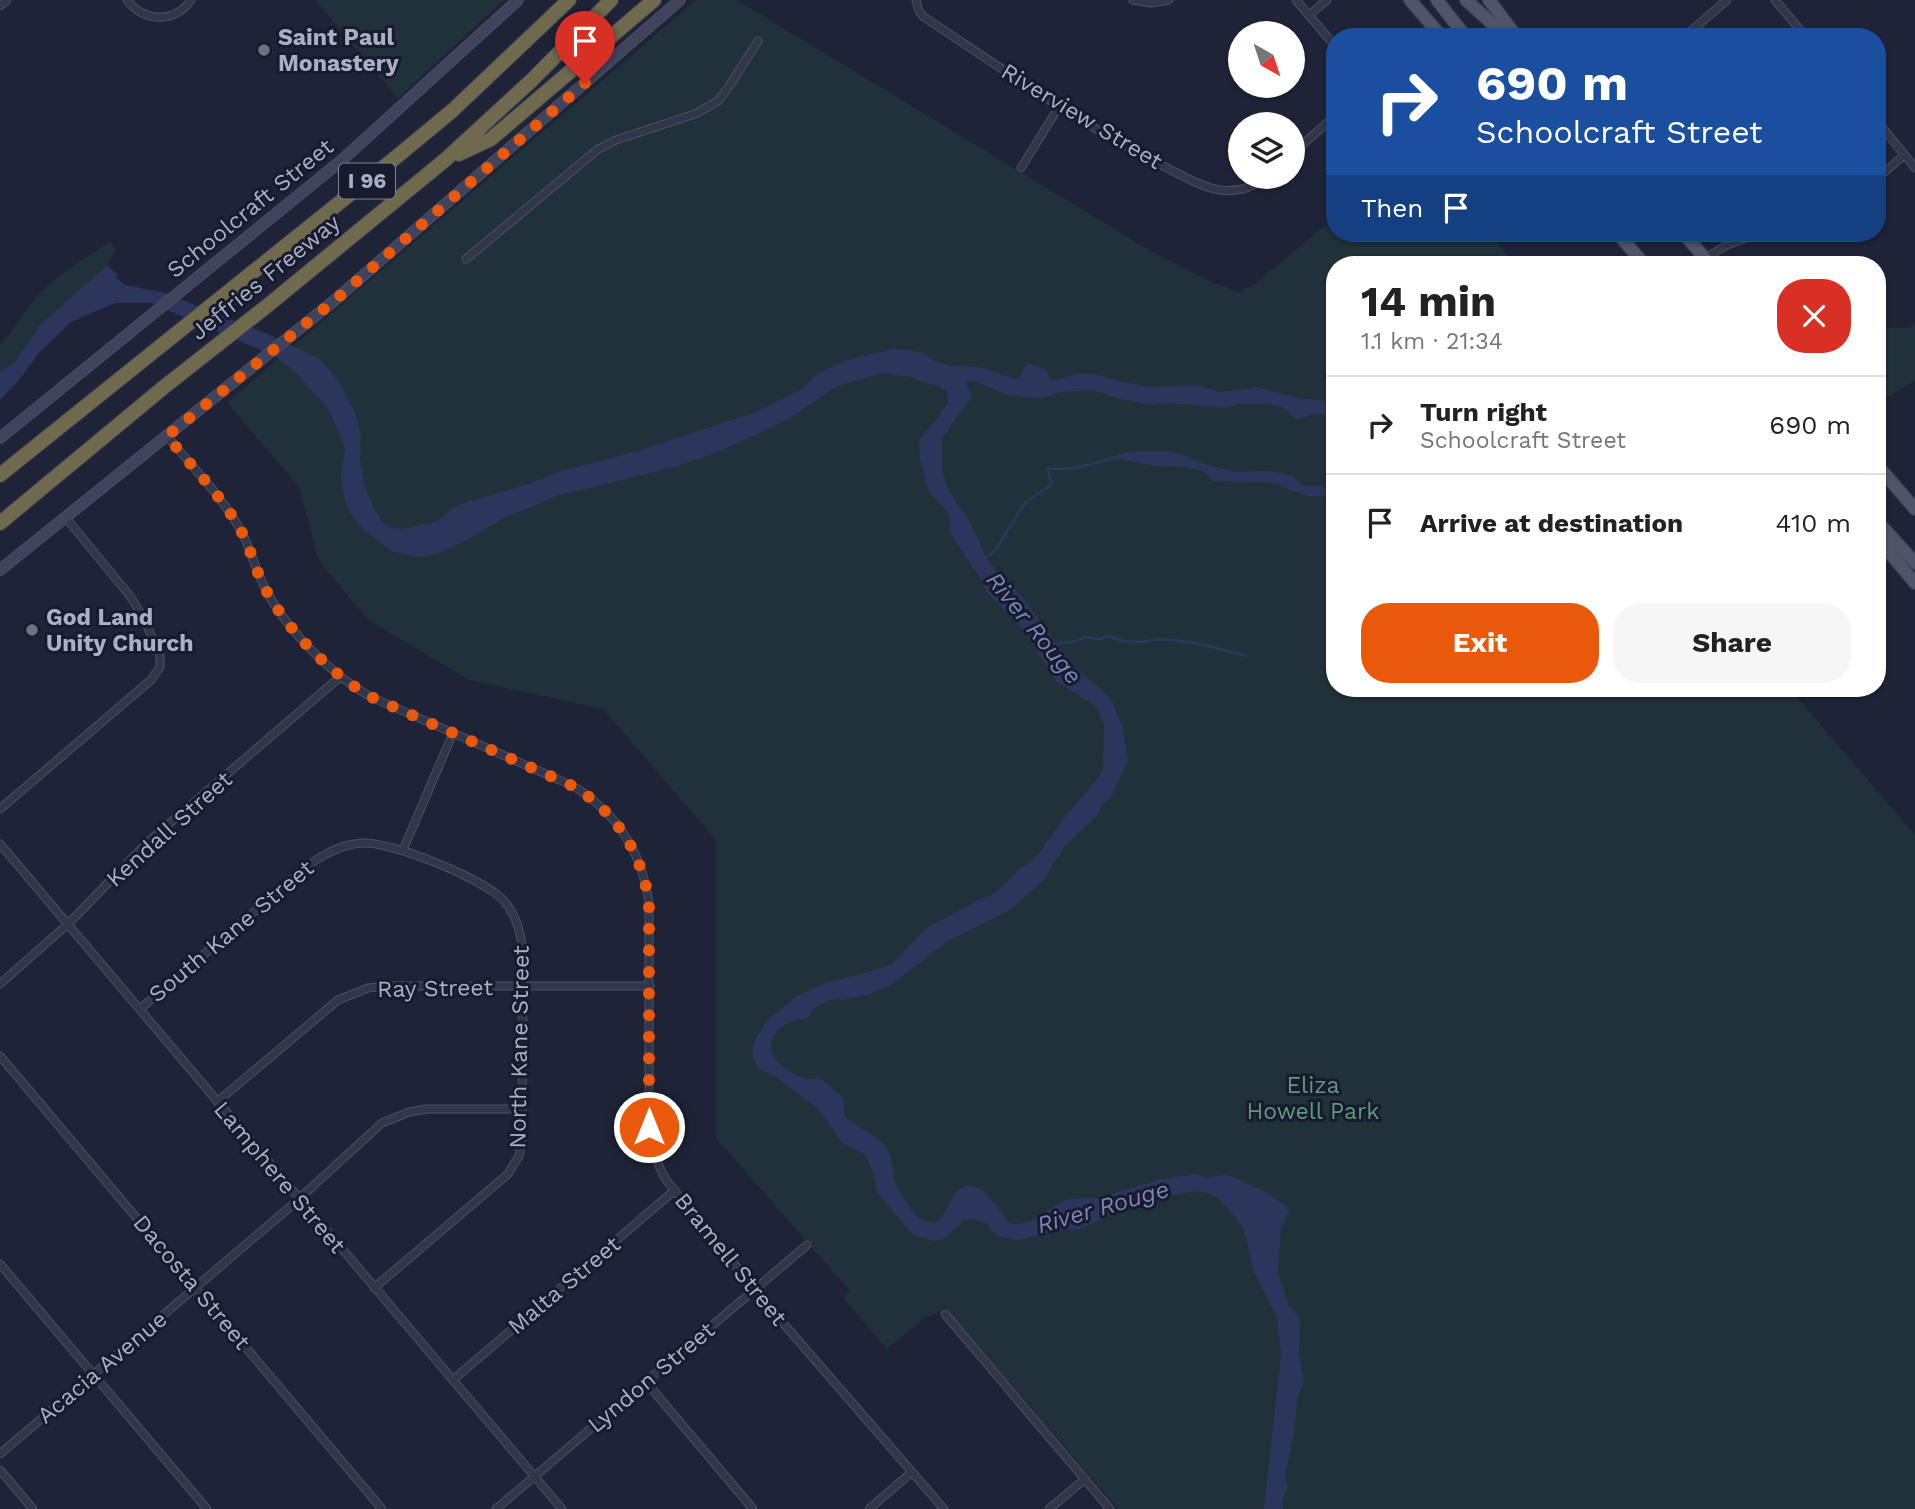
<!DOCTYPE html>
<html lang="en">
<head>
<meta charset="utf-8">
<style>
  body { margin:0; font-family:"Work Sans",sans-serif; background:#f6f6f6; color:#222; height:100vh; display:flex; flex-direction:column; font-size:26px; white-space:nowrap }
  * { box-sizing:border-box; margin:0 }
  p { font-size:23px; color:#767676 }
  .icon { flex:none; width:38px; height:38px; fill:none; stroke:currentColor; stroke-width:2; stroke-linecap:round; stroke-linejoin:round }
  .map { position:relative; flex:1; overflow:hidden }
  .sheet { position:absolute; left:1326px; top:256px; width:560px; height:441px; display:flex; flex-direction:column; background:#fff; border-radius:28px; box-shadow:0 2px 5px #0004 }
  .sheet>* { flex:none }
  .top-card { position:absolute; left:1326px; top:28px; width:560px; height:214px; border-radius:28px; box-shadow:0 2px 5px #0004; background:#1a4fa0; color:#fff; overflow:hidden }
  .needle { width:46px; rotate:141deg }
  .controls { position:absolute; left:1228px; top:21px; display:grid; gap:14px }
  .controls a { display:grid; place-items:center; width:77px; height:77px; border-radius:50%; background:#fff; box-shadow:0 2px 5px #0004; font-size:35px }
  .pin { position:absolute; display:grid; place-items:center; width:60px; height:60px; color:#fff; margin:-72px -30px; border-radius:50% 50% 50% 0; rotate:-45deg; box-shadow:0 0 7px #0007 }
  .pin .icon { rotate:45deg }
  .me { position:absolute; width:77px; margin:-38px; rotate:0deg; stroke-linejoin:round; filter:drop-shadow(0 0 5px #0008) }
  .turn { display:flex; align-items:center; gap:24px; height:147px; padding:0 35px; font-size:32px }
  .turn .icon { width:91px; height:91px; stroke-width:2.5 }
  .turn b { display:block; font-size:49px; line-height:60px }
  .then { display:flex; align-items:center; height:66px; padding:0 35px; background:#0003; gap:14px; font-size:26px }
  .round { display:grid; place-items:center; flex:none; width:74px; height:74px; border-radius:28px; background:#f6f6f6 }
  .headline { display:flex; align-items:center; justify-content:space-between; height:119px; padding:0 35px }
  h1 { font-size:42px; font-weight:700; line-height:52px }
  .action { display:flex; gap:14px; margin-top:auto; padding:14px 35px }
  .action a { flex:1; height:80px; border-radius:28px; background:#ea580c; color:#fff; font-size:28px; font-weight:700; line-height:80px; text-align:center }
  .action a+a { background:#f6f6f6; color:#222 }
  ul { padding:0; list-style:none }
  li { display:flex; align-items:center; gap:21px; height:98px; padding:0 35px; border-top:2px solid #e0e0e0 }
  li div { flex:1 }
  li b { display:block; font-size:26px }
  li em { font-style:normal }
  .map>svg:first-child { display:block }
  .green { fill:#203139 }
  .water { fill:#2c365d }
  .lines { fill:none; stroke-linecap:round; stroke-linejoin:round }
  .stream { stroke:#2c365d; stroke-width:2.5 }
  .street-casing { stroke:#4c5064; stroke-width:9 }
  .secondary-casing { stroke:#4c5064; stroke-width:12 }
  .primary-casing { stroke:#3b3f52; stroke-width:14 }
  .highway-casing { stroke:#393d50; stroke-width:16 }
  .street { stroke:#323649; stroke-width:7 }
  .secondary { stroke:#3f435c; stroke-width:10 }
  .primary { stroke:#4f5469; stroke-width:12 }
  .highway { stroke:#6f6a4e; stroke-width:14 }
  .route { stroke:#ea580c; stroke-width:12; stroke-dasharray:0 21.6 }
  .worship-dot { fill:#6b7280; stroke:#171b2d; stroke-width:2.5 }
  .labels { text-anchor:middle; stroke-width:6; stroke-linejoin:round; paint-order:stroke }
  .shield { fill:#171b2d; stroke:#7f8398; stroke-width:2 }
  .shield-label { font-size:21px; font-weight:bold; fill:#abafc6 }
  .poi-label { font-size:23px; font-weight:bold; fill:#abafc6; stroke:#171b2d; text-anchor:start }
  .street-label { font-size:23px; fill:#abafc6; stroke:#171b2d }
  .park-label { font-size:23px; fill:#61987a; stroke:#171b2d }
  .water-label { font-size:24px; font-style:italic; fill:#7985b5; stroke:#171b2d }
</style>
</head>
<body>
<div class="map">
<svg width="1915" height="1509" viewBox="0 0 1915 1509">
  <rect width="100%" height="100%" fill="#1e2338"/>
  <!-- green -->
  <path class="green" d="M315,0H504L398,98Z
    M696,0H737L1149,250L1214,283L1239,292L1255,284L1335,217V233H1492L1494,239L1514,264H1335V688H1789L1915,835V1509H1118L945,1307L936,1314L924,1318L887,1349L843,1298L850,1291L716,1138V840L603,709L469,680L368,620L319,561L299,487L227,403Z
    M109,242L114,246L115,252L107,265L40,325L15,362L0,372V344C14,331 22,314 34,300C54,276 84,259 109,242Z
    M1915,324V381L1889,396L1878,398V329L1908,327Z"/>
  <!-- water -->
  <path class="water" d="M107,265L118,275L115,277L125,285L165,293L270,335L321,360L340,383L349,403L355,411L361,435L360,459L364,484L375,511L382,522L391,528L402,529L438,521L451,509L470,501L526,485L558,472L631,453L756,412L800,390L817,374L847,360L893,349L908,350L924,353L935,361L951,366L980,367L1015,379L1020,377L1025,367L1030,364L1046,370L1051,379C1062,381 1068,375 1078,374C1096,372 1102,377 1117,381C1126,384 1135,382 1144,387L1198,385L1218,392L1243,390L1257,387L1300,399L1335,401V414L1312,415L1297,419L1281,407L1266,404H1240L1223,408L1167,403L1150,405L1116,398L1093,390L1062,392L1042,398H1031L1007,395L976,381L966,382L972,397L942,438V468L947,488L969,520L987,559L996,571L1022,597L1074,667L1104,692L1112,701L1123,728L1128,762L1111,797L1102,805L1097,816L1064,847L1045,878L1012,909L947,942L889,986L867,995L841,1000L838,998C827,1002 814,1004 809,1017C800,1020 791,1020 783,1026C755,1047 781,1070 804,1078C808,1080 815,1078 820,1078L844,1098V1115C857,1128 878,1134 887,1149C893,1158 892,1172 895,1182C896,1187 900,1192 903,1196C913,1213 915,1219 935,1223C946,1216 947,1205 954,1195C974,1168 997,1206 1008,1222L1016,1224L1029,1222L1066,1199L1099,1198L1158,1180L1195,1174L1208,1178L1225,1174L1238,1179L1271,1195L1286,1206L1289,1213L1281,1227L1278,1272L1289,1305L1300,1319L1299,1353L1304,1381L1298,1395L1294,1434L1285,1475L1288,1488L1282,1500L1283,1509H1264L1281,1355L1277,1318L1254,1272L1244,1230L1230,1211L1215,1196L1198,1191L1163,1196L1137,1204L1076,1230L1064,1229L1019,1240L1000,1237L991,1230L988,1224L975,1219L965,1220L943,1239L934,1241L912,1234L877,1192L873,1173L865,1155L843,1144L818,1109L776,1077L758,1068L753,1059L752,1051L755,1040L767,1021L797,996L828,982L858,975L892,964L925,929L980,899L990,896L1006,884L1017,871L1038,855L1064,818L1094,783L1103,769L1104,725L1096,706L1057,682L1020,625L986,592L983,582L951,535L949,514L928,490L920,459L919,441L948,404L947,391L940,386L932,385L910,377L883,373L837,386L792,417L721,451L674,467L556,496L503,519L466,540L436,554L419,557L391,551L362,528L354,518L347,507L343,494L341,475L345,448L329,410L295,372L275,356L151,303H115L71,322L38,354L20,379L0,400V372L15,362L40,325Z
    M1133,451H1166L1184,455L1197,462L1235,472L1269,471L1291,475L1304,486L1335,487V497L1307,496L1269,482L1213,481L1203,471L1183,467L1154,466L1119,459L1117,455Z"/>
  <g class="lines">
    <!-- stream -->
    <path class="stream" d="M986,558L996,549L1025,503L1052,484L1047,468C1071,472 1095,463 1118,457
      M1056,644L1072,642L1085,637L1099,639L1107,636L1123,641L1141,642L1158,639L1173,640L1200,644L1247,656"/>
    <defs>
      <path id="street" d="M127,0C144,22 174,24 191,0
        M916,0L919,11L924,17C1001,68 1079,123 1161,165C1180,174 1200,187 1220,190C1237,192 1253,188 1265,177
        M1133,0L1151,3L1169,0
        M1296,0L1335,46
        M1775,0L1806,37
        M0,6L7,0
        M1309,15L1327,0
        M1684,37L1727,0
        M1878,122L1915,168
        M1293,153L1335,116
        M1021,168L1060,105
        M1878,178L1904,155
        M1705,258L1727,245L1759,233
        M466,259L597,150L616,140L695,114L718,101L728,88L758,41
        M167,436C191,466 221,495 240,529C250,546 254,566 263,584C283,626 329,673 369,696L573,786C617,813 642,852 649,903V1127C651,1147 656,1163 666,1180L770,1308L944,1509
        M0,809L151,680L160,667V655L143,617L130,596L66,518
        M0,844L562,1509
        M403,850L453,733
        M0,984L68,924L149,841L340,677
        M140,1009L309,865C325,853 343,844 363,843C393,842 482,878 503,900C516,914 520,931 523,950L522,1140L519,1156L508,1174L374,1288
        M0,1056L382,1509
        M217,1102L338,1000L368,988L388,986H650
        M0,1264L207,1509
        M945,1314L1110,1509
        M454,1379L675,1190
        M646,1382L753,1509
        M0,1454L290,1207L382,1123L409,1112L427,1109H522
        M0,1470L33,1509
        M496,1509L807,1245
        M869,1509L912,1472
        M1049,1509L1085,1479"/>
      <path id="secondary" d="M0,438L342,160L518,0
        M0,570L335,300L680,0"/>
      <path id="primary" d="M1410,0L1442,37
        M1437,0L1466,37
        M1466,0L1507,37
        M1489,0L1517,37
        M1617,233L1644,264
        M1683,233L1710,264
        M1878,466L1915,509
        M1878,522L1915,563
        M1878,539L1915,583"/>
      <path id="highway" d="M459,154L491,139L654,0
        M0,475L400,154L453,110L569,0
        M0,523L164,387L267,306L445,160L532,80L611,0"/>
    </defs>
    <!-- street casing -->
    <use href="#street" class="street-casing"/>
    <!-- secondary casing -->
    <use href="#secondary" class="secondary-casing"/>
    <!-- primary casing -->
    <use href="#primary" class="primary-casing"/>
    <!-- highway casing -->
    <use href="#highway" class="highway-casing"/>
    <!-- street -->
    <use href="#street" class="street"/>
    <!-- secondary -->
    <use href="#secondary" class="secondary"/>
    <!-- primary -->
    <use href="#primary" class="primary"/>
    <!-- highway -->
    <use href="#highway" class="highway"/>
  </g>
  <g class="lines">
    <!-- route -->
    <path class="route" d="M585,83L335,300L167,436C191,466 221,495 240,529C250,546 254,566 263,584C283,626 330,673 369,696L573,786C617,813 642,853 649,903V1127"/>
  </g>
  <!-- markers -->
  <g class="worship-dot">
    <circle cx="264" cy="50" r="7"/>
    <circle cx="32" cy="630" r="7"/>
  </g>
  <g class="labels">
    <!-- shield labels -->
    <rect class="shield" x="339" y="163.5" width="56" height="35" rx="5"/>
    <g class="shield-label">
      <text x="367" y="188">I 96</text>
    </g>
    <!-- poi labels -->
    <g class="poi-label">
      <text x="278" y="45">Saint Paul<tspan x="278" dy="26">Monastery</tspan></text>
      <text x="46" y="625">God Land<tspan x="46" dy="26">Unity Church</tspan></text>
    </g>
    <!-- street labels -->
    <g class="street-label">
      <text transform="translate(1082 116) rotate(31)" y="8">Riverview Street</text>
      <text transform="translate(250 208) rotate(-39)" y="8">Schoolcraft Street</text>
      <text transform="translate(265 277) rotate(-39)" y="8">Jeffries Freeway</text>
      <text transform="translate(169 829) rotate(-42)" y="8">Kendall Street</text>
      <text transform="translate(231 931) rotate(-40)" y="8">South Kane Street</text>
      <text transform="translate(435 988) rotate(-1)" y="8">Ray Street</text>
      <text transform="translate(519 1047) rotate(-89)" y="8">North Kane Street</text>
      <text transform="translate(280 1177) rotate(50)" y="8">Lamphere Street</text>
      <text transform="translate(731 1259) rotate(51)" y="8">Bramell Street</text>
      <text transform="translate(192 1282) rotate(50)" y="8">Dacosta Street</text>
      <text transform="translate(564 1285) rotate(-40)" y="8">Malta Street</text>
      <text transform="translate(102 1367) rotate(-40)" y="8">Acacia Avenue</text>
      <text transform="translate(651 1377) rotate(-40)" y="8">Lyndon Street</text>
    </g>
    <!-- park labels -->
    <g class="park-label">
      <text x="1313" y="1093">Eliza<tspan x="1313" dy="26">Howell Park</tspan></text>
    </g>
    <!-- water labels -->
    <g class="water-label">
      <text transform="translate(1034 628) rotate(51)" y="8">River Rouge</text>
      <text transform="translate(1103 1207) rotate(-16)" y="8">River Rouge</text>
    </g>
  </g>
</svg>
<div class="controls">
<a><svg class="needle" viewBox="-14 -14 28 28"><path d="M0-13l5 13h-10z" fill="#e53935"/><path d="M0 13l5-13h-10z" fill="#767676"/></svg></a>
<a><svg class="icon" aria-label="layers" viewBox="0 0 24 24"><path d="M12 4l9 5-9 5-9-5zM3 14l9 5 9-5"/></svg></a>
</div>
<div class="pin" style="left:585px;top:83px;background:#d93025"><svg class="icon" aria-label="arrive" viewBox="0 0 24 24"><path d="M6 21V4h12l-3 4 3 4H6"/></svg></div>
<svg class="me" style="left:649px;top:1127px" viewBox="-20 -20 40 40"><circle r="17" fill="#ea580c" stroke="#fff" stroke-width="3"/><path d="M0-11L8 9 0 5-8 9z" fill="#fff"/></svg>
<div class="top-card">
<div class="turn"><svg class="icon" aria-label="right" viewBox="0 0 24 24"><path d="M7 20v-9h11M14 6l5 5-5 5"/></svg><div><b>690 m</b>Schoolcraft Street</div></div>
<div class="then">Then<svg class="icon" aria-label="arrive" viewBox="0 0 24 24"><path d="M6 21V4h12l-3 4 3 4H6"/></svg></div>
</div>
<section class="sheet">
<div class="headline"><div><h1>14 min</h1><p>1.1 km · 21:34</p></div><a class="round" style="background:#d93025;color:#fff"><svg class="icon" aria-label="close" viewBox="0 0 24 24"><path d="M6 6l12 12M18 6L6 18"/></svg></a></div>
<ul>
<li><svg class="icon" aria-label="right" viewBox="0 0 24 24"><path d="M7 20v-9h11M14 6l5 5-5 5"/></svg><div><b>Turn right</b><p>Schoolcraft Street</p></div><em>690 m</em></li>
<li><svg class="icon" aria-label="arrive" viewBox="0 0 24 24"><path d="M6 21V4h12l-3 4 3 4H6"/></svg><div><b>Arrive at destination</b></div><em>410 m</em></li>
</ul>
<div class="action"><a>Exit</a><a>Share</a></div>
</section>
</div>
</body>
</html>
